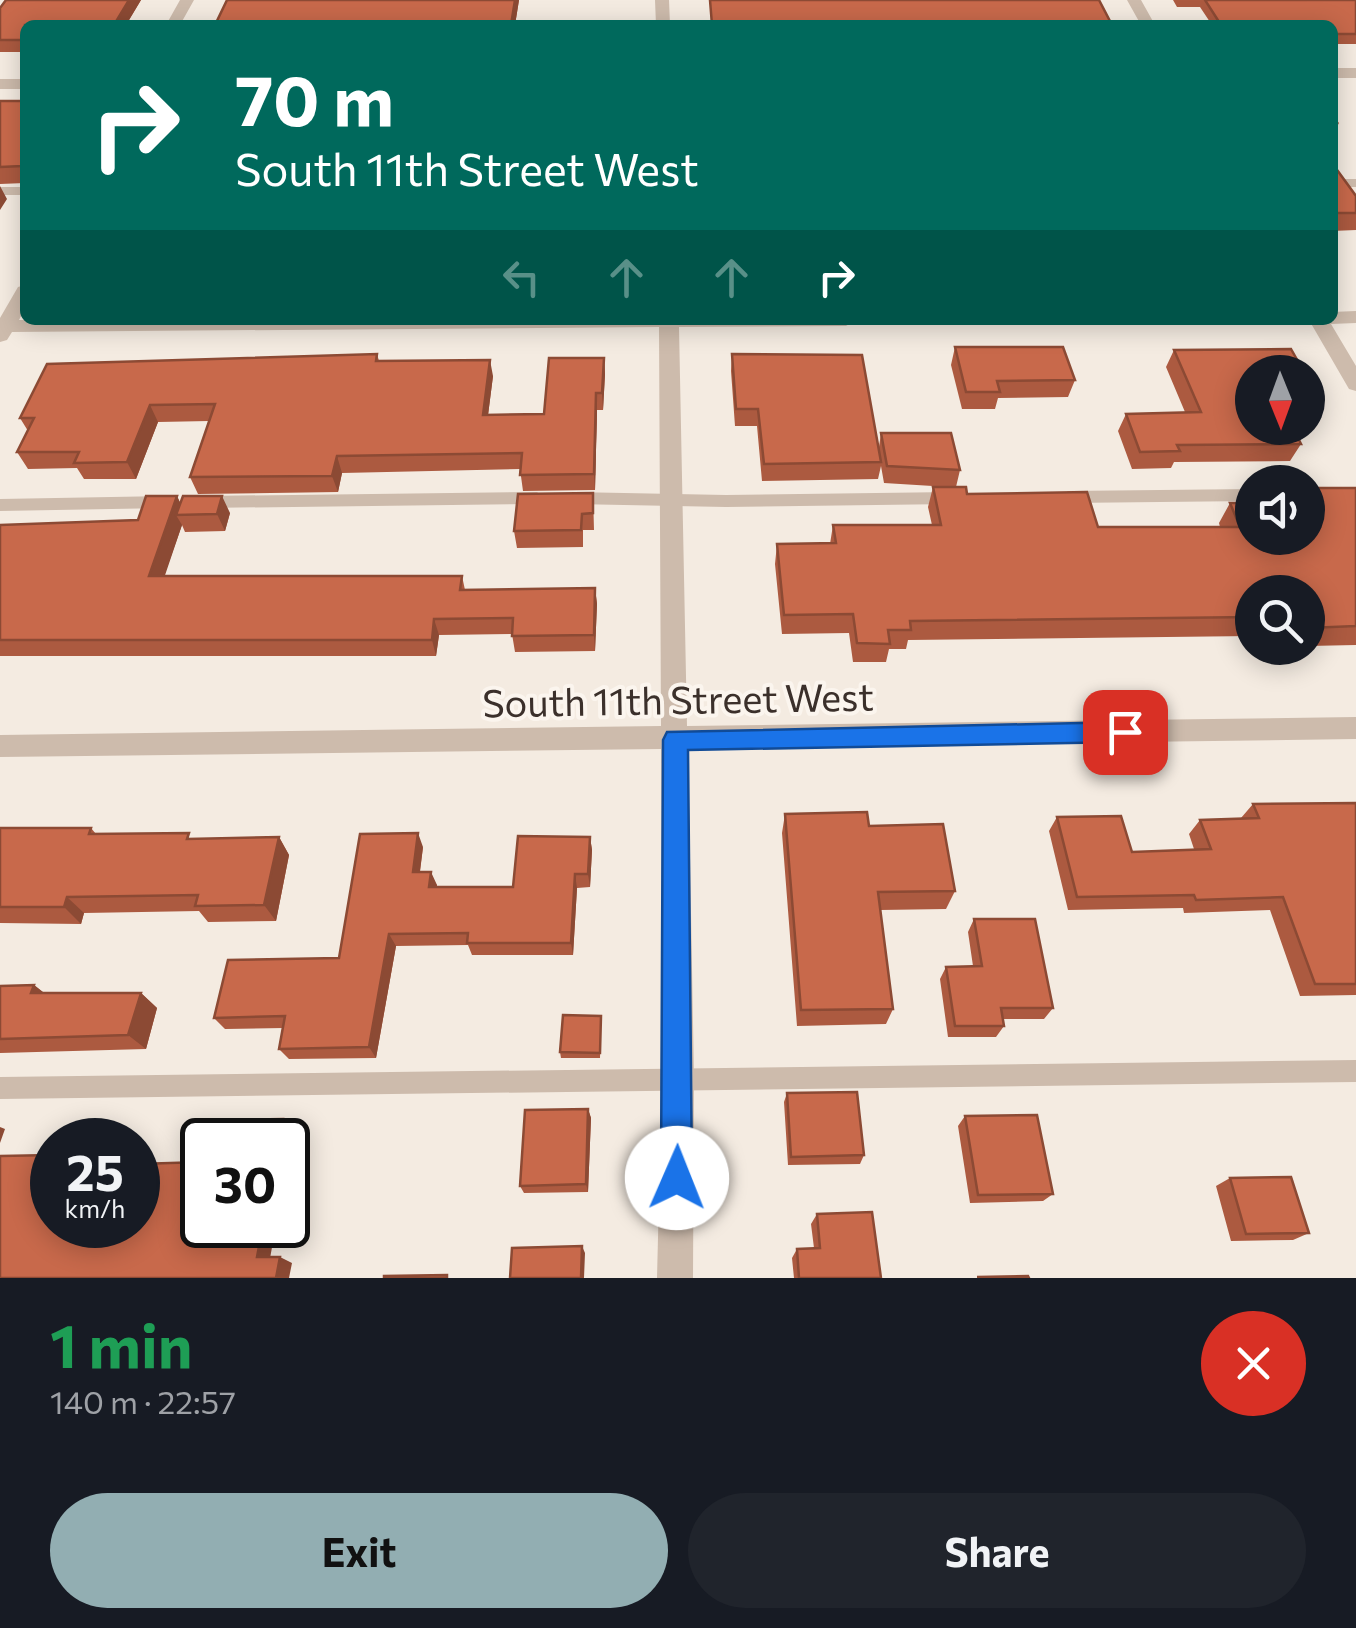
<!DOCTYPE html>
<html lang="en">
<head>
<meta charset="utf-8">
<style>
  body { margin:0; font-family:Commissioner,sans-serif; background:#20242c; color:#f1f3f6; height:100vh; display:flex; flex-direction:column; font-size:38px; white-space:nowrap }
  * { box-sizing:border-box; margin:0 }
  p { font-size:32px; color:#9ea1a6 }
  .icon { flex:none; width:55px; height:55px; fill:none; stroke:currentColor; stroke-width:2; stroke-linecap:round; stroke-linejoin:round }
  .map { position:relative; height:1278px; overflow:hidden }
  .details { display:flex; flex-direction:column; background:#171b24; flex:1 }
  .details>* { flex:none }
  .banner { position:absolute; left:20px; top:20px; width:1318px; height:305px; border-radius:15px; box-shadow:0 5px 25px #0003; background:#00695c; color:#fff; overflow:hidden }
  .needle { width:65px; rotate:179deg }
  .tools { position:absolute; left:1235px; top:355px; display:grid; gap:20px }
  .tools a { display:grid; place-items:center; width:90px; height:90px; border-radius:50%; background:#171b24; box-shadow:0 5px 25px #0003; font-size:50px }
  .speed { position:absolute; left:30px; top:1118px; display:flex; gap:20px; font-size:50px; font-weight:700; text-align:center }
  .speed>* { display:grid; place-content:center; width:130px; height:130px; border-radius:50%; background:#171b24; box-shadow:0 5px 25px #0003; line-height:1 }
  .speed small { font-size:25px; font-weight:400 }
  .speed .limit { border:5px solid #111; border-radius:15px; background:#fff; color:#111 }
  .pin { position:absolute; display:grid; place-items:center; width:85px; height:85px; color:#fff; margin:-42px; border-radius:20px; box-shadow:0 5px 15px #0006 }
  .me { position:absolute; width:110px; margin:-55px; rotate:1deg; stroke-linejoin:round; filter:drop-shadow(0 0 8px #0008) }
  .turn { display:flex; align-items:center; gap:35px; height:210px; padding:0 50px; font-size:45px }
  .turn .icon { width:130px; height:130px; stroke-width:2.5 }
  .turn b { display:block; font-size:70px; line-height:85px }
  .lanes { display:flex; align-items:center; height:95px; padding:0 50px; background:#0003; justify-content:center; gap:50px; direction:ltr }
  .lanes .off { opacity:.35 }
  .round { display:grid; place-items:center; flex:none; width:105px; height:105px; border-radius:52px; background:#20242c }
  .summary { display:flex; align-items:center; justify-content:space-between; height:170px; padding:0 50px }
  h1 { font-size:60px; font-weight:700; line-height:75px; color:#1e9e55 }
  .cta { display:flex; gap:20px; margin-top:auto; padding:20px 50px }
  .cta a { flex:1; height:115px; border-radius:60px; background:#92aeb2; color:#111; font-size:40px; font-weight:700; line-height:115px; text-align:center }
  .cta a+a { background:#20242c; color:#f1f3f6 }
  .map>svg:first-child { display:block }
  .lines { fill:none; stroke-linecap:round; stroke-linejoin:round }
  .lane { fill:#cdbbac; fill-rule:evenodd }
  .street { fill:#cdbbac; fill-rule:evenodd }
  .wall { fill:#ac5a40 }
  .shaded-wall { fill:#8c4a34 }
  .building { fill:#c8694b; stroke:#8c4a34; stroke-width:2.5 }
  .route { fill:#1a73e8; stroke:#114b97; stroke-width:2.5 }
  .labels { text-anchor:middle; stroke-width:8; stroke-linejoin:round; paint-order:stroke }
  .street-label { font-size:38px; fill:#3b302b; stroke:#fbf5ee }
</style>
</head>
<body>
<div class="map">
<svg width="1356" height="1278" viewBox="0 0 1356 1278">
  <rect width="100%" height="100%" fill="#f4ebe1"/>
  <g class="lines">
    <!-- lane -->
    <path class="lane" d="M1332,179H1356V187H1332Z
      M0,187H25V195H0Z
      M1252,489V501L1068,503L1060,497L1068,491Z
      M537,492L545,498L537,504L203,508L195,502L203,496Z
      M573,492L726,495L952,492L960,498L952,504L726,507L573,504L565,498Z
      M167,496L175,502L167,508L0,511V499Z
      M1356,1060V1082L0,1099V1077Z"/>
    <!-- street -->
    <path class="street" d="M180,0H194L180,25H166Z
      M655,0H669L670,25H656Z
      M1127,0H1141L1155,25H1141Z
      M1332,68H1356V78H1332Z
      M0,79H25V89H0Z
      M25,285V308L19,320H856L846,326L679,327L687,726L1356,717V739L688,748L694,1077L693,1278H657L662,1077L661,749L0,757V735L661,726L659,327L12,332L7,340L0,342V318L18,287Z
      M1356,311V323L1331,324L1356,366V391L1349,389L1309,320H1332V312Z"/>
  </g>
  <!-- wall -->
  <path class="wall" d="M6,0H141L126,25H25V52H0V8Z
    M519,0L515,25H215Z
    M1173,0H1356V44H1332V25H1212L1200,7H1177Z
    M0,101H25V183L0,184Z
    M1332,114L1339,123L1332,136Z
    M1332,163L1356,196V230L1332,231Z
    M955,347L1075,380L1068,397L998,398L995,409H962L951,365Z
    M1174,350L1252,372L1301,444L1290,461L1174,462L1171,468L1132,469L1118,431L1126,414L1185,412L1166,367Z
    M377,354L379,361L493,376L488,415L544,414L604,358L605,374L603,410H597L595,490L523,491L520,469L342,473L338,492L198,494L190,477L209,421L158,422L136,479H84L77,468L28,469L17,452L28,431L20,418Z
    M732,354L879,447L881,433L960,470L956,487L967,494L1098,527H1220L1219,523L1230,503L1252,538L1356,488V645L1308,646V592H1252V636L908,640L906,649H889L886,662H853L849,633L782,634L775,564L777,544H830L833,525H932L928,507L933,487H949L884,483L881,466L878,479L762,481L757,426H735L731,371Z
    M1308,379L1314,391L1308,403Z
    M593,493L594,530H583V547L517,548L514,531Z
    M177,496L180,503L230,513L225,531L185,532L182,525L164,576H462L465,590L595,588L597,604L595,651L515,652L512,634L439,635L436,656H0V525L138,520Z
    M1356,803V995L1300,996L1270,910L1184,913L1183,908L1068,910L1049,831L1057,817L1132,852L1194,849L1189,834L1200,820L1241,818L1253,804Z
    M785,814L869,826L955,891L946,909L880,910L893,1009L886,1024L797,1026L782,833Z
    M0,828H91L96,834L194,839L279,837L289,855L276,921L208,922L199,911L84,913L81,924L0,923Z
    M590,837L592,850L590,887L577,888L573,955H472L468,945L396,946L376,1058L289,1059L279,1049L283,1028L225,1029L214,1018L339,958L423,847L420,872L437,885L436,887H513Z
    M974,919L1053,1008L1044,1019H1003L1004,1026L996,1037H948L940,979L946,967L973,966L968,932Z
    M34,985L44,993H141L157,1008L146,1049L0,1053V986Z
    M601,1016L600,1058H561L560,1052Z
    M787,1093L864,1155L860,1164L788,1165L784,1102Z
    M588,1109L591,1118L588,1192L524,1193L520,1186Z
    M965,1116L1053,1194L1043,1201L970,1203L958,1126Z
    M1230,1178L1309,1233L1293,1240L1231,1241L1216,1186Z
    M817,1214L881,1278H794L792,1258L797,1249L814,1248L811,1224Z"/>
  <!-- shaded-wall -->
  <path class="shaded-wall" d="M129,0H141L126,25H114Z
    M515,0H519L515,25H511Z
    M0,186L7,199L0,210Z
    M604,358L605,374L603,410L602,393Z
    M490,360L493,376L486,431L483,415Z
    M596,393L597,410L595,490L594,474Z
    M150,405L158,422L136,479L127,462Z
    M337,456L342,473L338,492L332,476Z
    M177,496L185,513L176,515L182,525L159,593L149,576Z
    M222,496L230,513L225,531L217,514Z
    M595,588L597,604L595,651L594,635Z
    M434,619L439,635L436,656L432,640Z
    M418,833L423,847L418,885L413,872Z
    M279,837L289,855L276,921L264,905Z
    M590,837L592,850L590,887L588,874Z
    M431,872L437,885L435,900L429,887Z
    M575,874L577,888L573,955L571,943Z
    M67,897L84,913L81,924L64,907Z
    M389,934L396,946L376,1058L369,1047Z
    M34,985L53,1000L31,993Z
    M141,993L157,1008L146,1049L128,1035Z
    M588,1109L591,1118L588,1192L586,1184Z
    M283,1119L293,1129L288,1162V1140H279Z
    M0,1127L5,1129L0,1143Z
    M263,1225H276L269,1264L257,1257Z
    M582,1246L585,1253L584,1278H581Z
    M280,1257L292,1263L289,1278H276Z"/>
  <!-- building -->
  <path class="building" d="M6,0H129L114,25H25V40H0V8Z
    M227,0H515L511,25H361L362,23H296L295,25H215Z
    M710,0H1099L1112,25H712Z
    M1205,0H1356V34H1332V25H1221Z
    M0,101H25V161L22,166L0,167Z
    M1332,163L1356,196V213H1332Z
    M955,347H1063L1075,380L997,381L1000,392H966Z
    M1291,349L1304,372H1252V428H1293L1301,444L1177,445L1180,451L1140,452L1126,414L1201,412L1174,350Z
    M377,354L376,361L490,360L483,415L544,414L549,358H604L602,393H596L594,474L520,475L522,453L337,456L332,476L190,477L215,404L150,405L127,462L74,463L79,452H17L34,418H20L47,364Z
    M732,354L862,355L881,462L764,464L758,409H736Z
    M1308,379L1314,391H1308Z
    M881,433H951L960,470L887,466Z
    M933,487H966L967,494L1087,492L1098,527H1240L1230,503H1252V538H1308V488H1356V626L1308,628V592H1252V617L910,621L911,630H888L890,644L857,643L853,614L784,615L777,544L836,543L833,525H941Z
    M593,493V513L582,514L581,530L514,531L518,494Z
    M146,496H177L149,576H462L460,590L595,588L594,635L512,636L513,618L434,619L432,640H0V525L138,520Z
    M183,496H222L217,514L176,515Z
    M1356,803V984H1315L1283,897L1196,900L1194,895L1077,897L1057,817L1121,816L1132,852L1211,849L1200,820L1259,818L1253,804Z
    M867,812L869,826L943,824L955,891L878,892L893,1009L801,1010L785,814Z
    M0,828H91L89,834L189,833L187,839L279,837L264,905L195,906L198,895L67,897L64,907H0Z
    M418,833L413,872H431L429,887H513L518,836L590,837L588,874H575L571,943H467L468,933L389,934L369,1047L279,1049L285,1016L214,1018L228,960L339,958L360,834Z
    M974,919H1035L1053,1008H1001L1004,1026H955L946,967L982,966Z
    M34,985L31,993H141L128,1035L0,1039V986Z
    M563,1015L601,1016L600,1053L560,1052Z
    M857,1092L864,1155L791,1157L787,1093Z
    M588,1109L586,1184L520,1186L525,1110Z
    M1037,1115L1053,1194L978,1195L965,1116Z
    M283,1119L279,1140H209L213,1120Z
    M52,1155V1225H138V1164L202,1162V1225H263L257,1257H280L276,1278H0V1156Z
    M1291,1177L1309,1233L1246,1234L1230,1178Z
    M872,1212L881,1278H799L797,1249L820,1248L817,1214Z
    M582,1246L581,1278H510L512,1248Z
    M447,1275V1278H384V1276Z
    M1028,1276L1029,1278L977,1277Z"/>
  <!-- route -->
  <path class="route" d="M1125,722L1134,725L1137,732L1134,739L1125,742L688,750L692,1178L688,1188L677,1193L666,1188L661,1178L663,740L667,732Z"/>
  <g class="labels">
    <!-- street labels -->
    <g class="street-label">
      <text transform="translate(678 701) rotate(-1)" y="13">South 11th Street West</text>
    </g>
  </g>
</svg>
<div class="tools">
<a><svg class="needle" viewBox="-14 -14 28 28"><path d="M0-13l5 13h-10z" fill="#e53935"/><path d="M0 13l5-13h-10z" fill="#9ea1a6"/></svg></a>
<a><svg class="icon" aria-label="sound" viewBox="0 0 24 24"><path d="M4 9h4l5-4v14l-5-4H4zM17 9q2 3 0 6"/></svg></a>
<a><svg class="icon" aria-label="search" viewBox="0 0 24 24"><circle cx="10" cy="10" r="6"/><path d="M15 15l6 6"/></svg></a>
</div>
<div class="speed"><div>25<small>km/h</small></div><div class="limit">30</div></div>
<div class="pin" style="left:1125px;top:732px;background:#d93025"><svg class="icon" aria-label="arrive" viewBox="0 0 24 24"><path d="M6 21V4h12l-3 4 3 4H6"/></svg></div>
<svg class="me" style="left:677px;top:1178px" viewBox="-20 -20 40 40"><circle r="19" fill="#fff"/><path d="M0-13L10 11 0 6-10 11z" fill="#1a73e8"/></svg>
<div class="banner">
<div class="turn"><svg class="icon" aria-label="right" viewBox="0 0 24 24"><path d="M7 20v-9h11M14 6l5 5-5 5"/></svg><div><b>70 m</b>South 11th Street West</div></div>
<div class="lanes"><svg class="icon off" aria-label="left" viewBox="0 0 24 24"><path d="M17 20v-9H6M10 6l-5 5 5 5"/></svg><svg class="icon off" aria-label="ahead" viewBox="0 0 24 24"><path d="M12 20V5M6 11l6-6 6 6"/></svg><svg class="icon off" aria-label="ahead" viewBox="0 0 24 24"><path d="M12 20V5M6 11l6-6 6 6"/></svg><svg class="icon" aria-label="right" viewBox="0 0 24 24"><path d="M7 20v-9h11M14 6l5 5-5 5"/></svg></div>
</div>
</div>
<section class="details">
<div class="summary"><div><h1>1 min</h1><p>140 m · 22:57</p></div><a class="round" style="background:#d93025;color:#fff"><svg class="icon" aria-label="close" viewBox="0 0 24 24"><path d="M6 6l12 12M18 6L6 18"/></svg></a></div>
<div class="cta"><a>Exit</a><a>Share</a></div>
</section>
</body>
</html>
